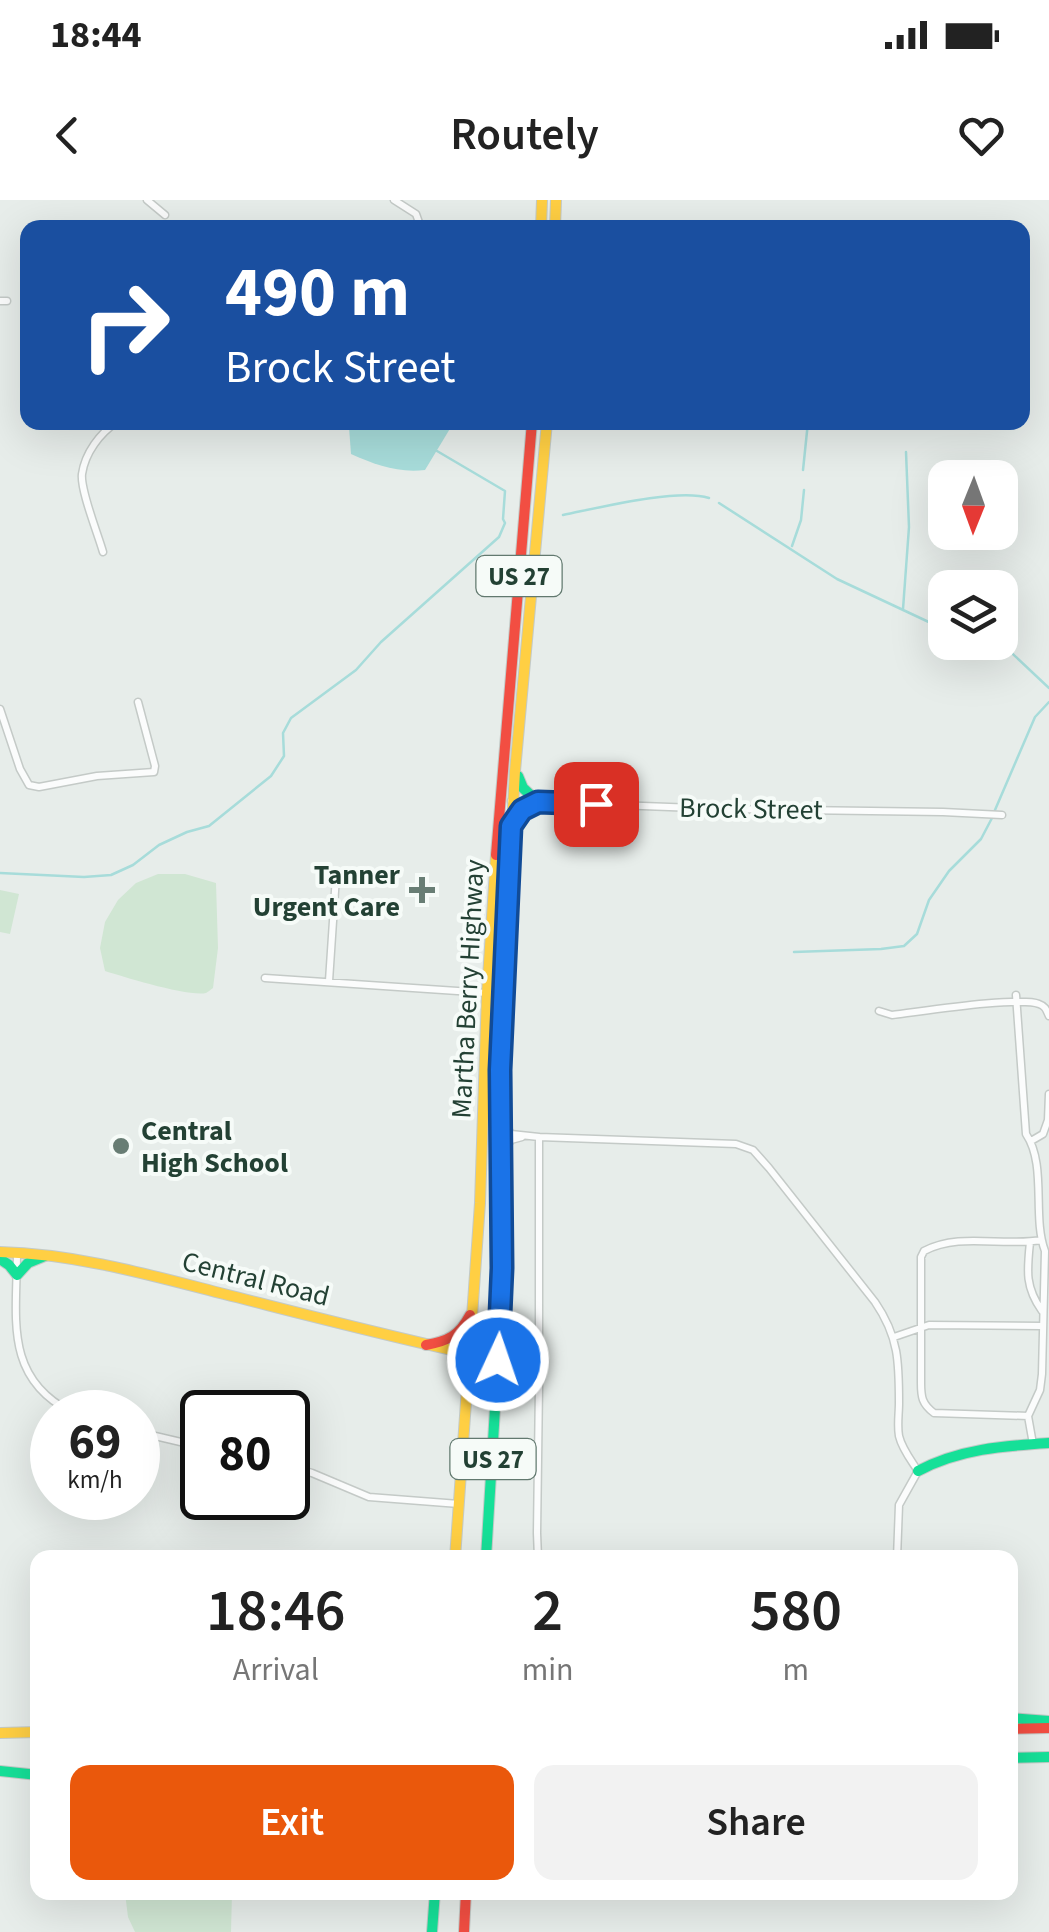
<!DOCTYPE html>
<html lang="en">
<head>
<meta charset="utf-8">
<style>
  body { margin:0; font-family:"Source Sans 3",sans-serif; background:#f2f2f2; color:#222; height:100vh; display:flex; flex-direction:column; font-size:38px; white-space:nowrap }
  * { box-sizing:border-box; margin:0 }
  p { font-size:32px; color:#767676 }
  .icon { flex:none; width:55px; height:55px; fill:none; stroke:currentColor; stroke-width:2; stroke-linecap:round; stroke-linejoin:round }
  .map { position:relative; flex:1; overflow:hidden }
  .side { position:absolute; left:30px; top:1350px; width:988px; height:350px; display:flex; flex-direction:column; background:#fff; border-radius:20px; box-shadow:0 10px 40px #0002 }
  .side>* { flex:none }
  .guide { position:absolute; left:20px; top:20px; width:1010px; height:210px; border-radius:20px; box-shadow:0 10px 40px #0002; background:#1a4fa0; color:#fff; overflow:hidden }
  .needle { width:65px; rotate:181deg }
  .controls { position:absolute; left:928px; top:260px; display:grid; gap:20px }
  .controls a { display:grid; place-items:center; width:90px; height:90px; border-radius:20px; background:#fff; box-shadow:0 10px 40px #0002; font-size:50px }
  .speed { position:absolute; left:30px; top:1190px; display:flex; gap:20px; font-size:50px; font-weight:700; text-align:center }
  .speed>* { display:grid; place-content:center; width:130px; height:130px; border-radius:50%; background:#fff; box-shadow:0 10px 40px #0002; line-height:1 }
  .speed small { font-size:25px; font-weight:400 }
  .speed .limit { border:5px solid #111; border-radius:15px; background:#fff; color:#111 }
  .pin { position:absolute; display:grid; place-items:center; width:85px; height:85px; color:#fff; margin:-42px; border-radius:20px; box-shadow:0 5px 15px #0006 }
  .me { position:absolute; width:110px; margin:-55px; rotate:3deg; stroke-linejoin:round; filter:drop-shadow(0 0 8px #0008) }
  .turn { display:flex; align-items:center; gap:35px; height:210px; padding:0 40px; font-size:45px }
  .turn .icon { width:130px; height:130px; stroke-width:2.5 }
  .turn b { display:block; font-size:70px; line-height:85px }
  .eta { display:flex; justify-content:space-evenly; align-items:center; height:170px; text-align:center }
  .eta b { font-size:60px; font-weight:600; line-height:70px }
  .button { display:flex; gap:20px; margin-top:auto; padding:20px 40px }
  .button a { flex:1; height:115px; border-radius:20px; background:#ea580c; color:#fff; font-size:40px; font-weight:600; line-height:115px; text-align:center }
  .button a+a { background:#f2f2f2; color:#222 }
  .status { display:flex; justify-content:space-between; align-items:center; height:70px; padding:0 50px; background:#fff; direction:ltr }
  .status svg { height:28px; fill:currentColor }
  header { display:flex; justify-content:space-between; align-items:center; height:130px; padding:0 40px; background:#fff; font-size:45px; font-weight:600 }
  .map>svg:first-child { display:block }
  .green { fill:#d0e6d3 }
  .water { fill:#a7dcda }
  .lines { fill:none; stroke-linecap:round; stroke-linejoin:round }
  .stream { stroke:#a7dcda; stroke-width:2.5 }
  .street-casing { stroke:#c4cac7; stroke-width:9 }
  .fast-casing { stroke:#c3cac7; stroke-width:12 }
  .slow-casing { stroke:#c3cac7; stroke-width:12 }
  .jam-casing { stroke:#c3cac7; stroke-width:12 }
  .street { stroke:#fbfcfc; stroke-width:6 }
  .fast { stroke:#16e098; stroke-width:10 }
  .slow { stroke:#ffcf43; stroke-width:10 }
  .jam { stroke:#f24e42; stroke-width:10 }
  .route-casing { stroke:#114b97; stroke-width:25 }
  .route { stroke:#1a73e8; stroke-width:18 }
  .poi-dot { fill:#687d74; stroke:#f6fbf8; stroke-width:4 }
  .labels { text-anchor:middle; stroke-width:8; stroke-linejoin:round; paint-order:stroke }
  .shield { fill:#f6fbf8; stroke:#62796f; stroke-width:2.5 }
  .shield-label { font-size:25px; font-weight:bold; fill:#234134 }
  .street-label { font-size:28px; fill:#234134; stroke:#f6fbf8 }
  .poi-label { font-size:28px; font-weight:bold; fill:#234134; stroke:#f6fbf8; text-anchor:end }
</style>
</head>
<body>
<div class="status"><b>18:44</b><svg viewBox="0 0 49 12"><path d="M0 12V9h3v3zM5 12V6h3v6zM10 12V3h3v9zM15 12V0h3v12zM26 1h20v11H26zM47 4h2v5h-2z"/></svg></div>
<header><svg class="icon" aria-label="back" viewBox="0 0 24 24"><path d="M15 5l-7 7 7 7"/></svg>Routely<svg class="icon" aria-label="heart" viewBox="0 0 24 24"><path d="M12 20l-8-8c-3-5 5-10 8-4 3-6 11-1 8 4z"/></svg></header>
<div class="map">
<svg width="1049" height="1732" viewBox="0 0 1049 1732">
  <rect width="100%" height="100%" fill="#e7edea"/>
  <!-- green -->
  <path class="green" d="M158,674H185L216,683L218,748L213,788C210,790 208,792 206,793C189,797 124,777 105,771L100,748L105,722L118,700L136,683Z
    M0,690L19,694L10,734L0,732Z
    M125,1693H232L231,1732H135L128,1717Z"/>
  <!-- water -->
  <path class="water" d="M352,223H451V227L425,270C397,273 376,265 351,254L349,227Z"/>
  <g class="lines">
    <!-- stream -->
    <path class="stream" d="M803,270L808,222
      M719,303L837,379L933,424L945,426
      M563,315C598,308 677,288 709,298
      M792,346L801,320L804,290
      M903,409L909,327L906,252
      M1000,442L1049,488
      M995,610L1035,517L1049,502
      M0,673L84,677L111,675L133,665L159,645L187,632L209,626L271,576L284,556L283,533L291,518L356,470L381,442L499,337L505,323L503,319L505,291L437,251
      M794,752L881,749L904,746L917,734L929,700L949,671L981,639L992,618"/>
    <defs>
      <path id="street" d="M147,0L165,15
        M394,0L416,14L421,28
        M0,101H7
        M103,352C98,334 80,290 82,274C85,253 100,233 117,222
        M0,509L20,569L29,585L39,587L97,576L154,572L155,566L138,502
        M511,601L722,609L943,612L1002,615
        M265,778L487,793
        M329,781L336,676
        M1016,795L1026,934C1047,965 1032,1017 1045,1051L1042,1174L1040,1190L1028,1216L1033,1244
        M879,811L892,815C919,812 1019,796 1039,804C1045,806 1046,809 1049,816
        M503,920L511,934L539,937
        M1031,941L1043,934L1048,920L1049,894
        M502,954L511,940L522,937
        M1030,1042C1027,1071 1025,1087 1042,1111
        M17,1052C17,1117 3,1177 71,1212
        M894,1137L929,1125L1042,1126
        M499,1159L517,1154L531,1153
        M498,1160L517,1168L539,1169
        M1028,1216L934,1213C922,1204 921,1197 921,1183V1057L924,1051C960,1032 1002,1047 1041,1040
        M138,1232L202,1247
        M288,1266L312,1273L369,1297L459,1304
        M538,1358L537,1333L539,1186V937L736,944L753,950L769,968L875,1102C899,1137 899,1163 899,1203C899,1214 897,1225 899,1236C902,1249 911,1260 918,1271L899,1305L897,1358"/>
      <path id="fast" d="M511,626L522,610L538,602L523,588L518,576
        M0,1059L9,1065L17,1075L28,1063L45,1056
        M918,1271C959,1249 1003,1246 1049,1243
        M486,1358L502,1092L499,870L502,806
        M1010,1518L1049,1521
        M1010,1558L1049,1557
        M0,1571L38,1575
        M432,1732L435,1692"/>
      <path id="slow" d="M541,28L542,0
        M555,28L556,0
        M502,806L515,571L547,222
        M0,1052C77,1054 150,1075 224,1094C315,1117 406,1141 498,1160
        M500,1123L517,1142L539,1153
        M455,1358L480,1003L487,793L496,655
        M0,1533L38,1532"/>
      <path id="jam" d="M496,655L532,222
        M426,1145C448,1141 459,1136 470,1115
        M1010,1529L1049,1528
        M464,1732L466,1692"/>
    </defs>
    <!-- street casing -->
    <use href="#street" class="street-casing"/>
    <!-- fast casing -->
    <use href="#fast" class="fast-casing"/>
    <!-- slow casing -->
    <use href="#slow" class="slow-casing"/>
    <!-- jam casing -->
    <use href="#jam" class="jam-casing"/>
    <!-- street -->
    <use href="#street" class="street"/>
    <!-- fast -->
    <use href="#fast" class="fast"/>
    <!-- slow -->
    <use href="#slow" class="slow"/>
    <!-- jam -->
    <use href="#jam" class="jam"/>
  </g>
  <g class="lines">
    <defs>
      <path id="route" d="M498,1160L502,1068L500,870L511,626L522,610L538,602L596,604"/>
    </defs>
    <!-- route casing -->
    <use href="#route" class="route-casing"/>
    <!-- route -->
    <use href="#route" class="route"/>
  </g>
  <!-- markers -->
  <g class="poi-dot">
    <path d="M417 675h10v10h10v10h-10v10h-10v-10h-10v-10h10z"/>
    <circle cx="121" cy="946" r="10"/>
  </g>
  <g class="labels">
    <!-- shield labels -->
    <g class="shield">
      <rect x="476.5" y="356" width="85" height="40" rx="8"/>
      <rect x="450.5" y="1239" width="85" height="40" rx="8"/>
    </g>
    <g class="shield-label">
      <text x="519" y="385">US 27</text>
      <text x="493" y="1268">US 27</text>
    </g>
    <!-- street labels -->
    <g class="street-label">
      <text transform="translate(751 608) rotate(1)" y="10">Brock Street</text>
      <text transform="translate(467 789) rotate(-87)" y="10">Martha Berry Highway</text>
      <text transform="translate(256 1078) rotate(14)" y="10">Central Road</text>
    </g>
    <!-- poi labels -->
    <g class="poi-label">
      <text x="400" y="684">Tanner<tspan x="400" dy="32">Urgent Care</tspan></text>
      <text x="141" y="940" text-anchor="start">Central<tspan x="141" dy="32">High School</tspan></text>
    </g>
  </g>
</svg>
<div class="controls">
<a><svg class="needle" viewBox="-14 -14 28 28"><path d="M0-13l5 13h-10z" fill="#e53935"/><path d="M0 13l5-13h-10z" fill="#767676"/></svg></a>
<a><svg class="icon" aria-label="layers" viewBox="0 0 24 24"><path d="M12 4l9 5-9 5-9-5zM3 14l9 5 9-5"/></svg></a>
</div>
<div class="speed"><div>69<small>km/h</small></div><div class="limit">80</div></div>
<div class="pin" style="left:596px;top:604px;background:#d93025"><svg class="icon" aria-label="arrive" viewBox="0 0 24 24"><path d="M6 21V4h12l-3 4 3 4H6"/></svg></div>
<svg class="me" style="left:498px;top:1160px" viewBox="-20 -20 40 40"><circle r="17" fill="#1a73e8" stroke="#fff" stroke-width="3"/><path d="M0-11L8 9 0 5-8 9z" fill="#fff"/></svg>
<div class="guide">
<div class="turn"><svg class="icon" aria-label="right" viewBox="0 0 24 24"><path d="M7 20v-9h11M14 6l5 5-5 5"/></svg><div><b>490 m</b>Brock Street</div></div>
</div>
<section class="side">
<div class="eta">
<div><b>18:46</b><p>Arrival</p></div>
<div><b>2</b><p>min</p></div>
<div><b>580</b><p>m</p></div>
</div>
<div class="button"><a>Exit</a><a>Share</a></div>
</section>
</div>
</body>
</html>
